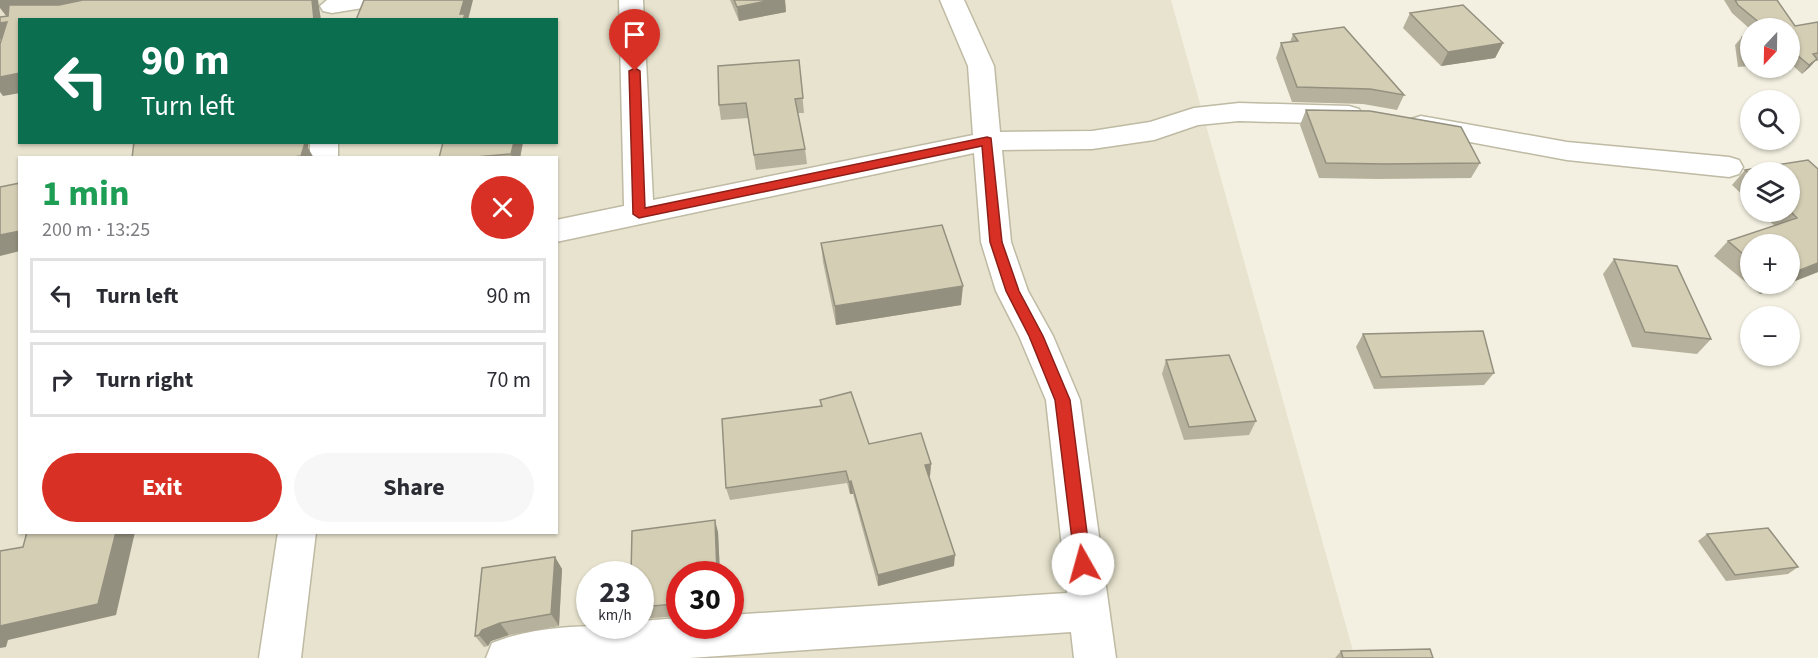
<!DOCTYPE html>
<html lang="en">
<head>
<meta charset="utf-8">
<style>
  body { margin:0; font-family:"Source Sans 3",sans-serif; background:#f7f7f7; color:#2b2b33; height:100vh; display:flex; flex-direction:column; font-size:22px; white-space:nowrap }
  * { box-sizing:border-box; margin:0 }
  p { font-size:20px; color:#7c7c81 }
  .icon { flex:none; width:33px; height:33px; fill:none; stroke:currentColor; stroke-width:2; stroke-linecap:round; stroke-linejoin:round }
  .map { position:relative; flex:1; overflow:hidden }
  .sheet { position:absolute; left:18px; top:156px; width:540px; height:378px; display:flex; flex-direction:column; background:#fff; border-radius:0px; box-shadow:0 2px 4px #0004 }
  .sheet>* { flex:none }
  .banner { position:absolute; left:18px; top:18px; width:540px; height:126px; border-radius:0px; box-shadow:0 2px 4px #0004; background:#0b6e4f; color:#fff; overflow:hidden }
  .needle { width:39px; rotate:202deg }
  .fabs { position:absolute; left:1740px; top:18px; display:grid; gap:12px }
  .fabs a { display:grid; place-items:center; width:60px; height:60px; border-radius:50%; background:#fff; box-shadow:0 2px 4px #0004; font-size:30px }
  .speed { position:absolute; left:576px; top:561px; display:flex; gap:12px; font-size:30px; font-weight:700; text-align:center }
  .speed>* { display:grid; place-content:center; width:78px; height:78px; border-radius:50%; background:#fff; box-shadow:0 2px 4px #0004; line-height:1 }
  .speed small { font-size:15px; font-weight:400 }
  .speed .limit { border:9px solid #d22; background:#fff; color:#111 }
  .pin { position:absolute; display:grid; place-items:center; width:51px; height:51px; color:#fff; margin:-62px -26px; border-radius:50% 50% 50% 0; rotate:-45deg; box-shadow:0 0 6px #0007 }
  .pin .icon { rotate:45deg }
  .me { position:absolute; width:66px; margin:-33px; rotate:353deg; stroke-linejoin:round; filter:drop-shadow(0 0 4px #0008) }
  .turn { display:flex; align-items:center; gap:21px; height:126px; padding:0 24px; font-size:27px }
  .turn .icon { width:78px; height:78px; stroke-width:2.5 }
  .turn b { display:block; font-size:42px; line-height:51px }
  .round { display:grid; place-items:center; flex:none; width:63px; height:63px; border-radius:32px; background:#f7f7f7 }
  .summary { display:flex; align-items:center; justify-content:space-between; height:102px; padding:0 24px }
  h1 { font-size:36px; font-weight:700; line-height:45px; color:#1e9e55 }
  .cta { display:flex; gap:12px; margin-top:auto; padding:12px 24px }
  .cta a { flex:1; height:69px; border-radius:36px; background:#d93025; color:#fff; font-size:24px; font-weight:700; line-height:69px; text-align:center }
  .cta a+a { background:#f7f7f7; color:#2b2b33 }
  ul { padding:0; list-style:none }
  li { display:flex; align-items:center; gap:18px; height:75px; margin:0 12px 9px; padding:0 12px; border:3px solid #e1e1e2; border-radius:0px }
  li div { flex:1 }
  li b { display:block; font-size:22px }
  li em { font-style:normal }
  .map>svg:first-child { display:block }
  .residential { fill:#e7e3ce; fill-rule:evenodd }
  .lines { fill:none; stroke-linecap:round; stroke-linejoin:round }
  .minor-casing { stroke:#bebaa3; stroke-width:3 }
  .minor { fill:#fff; fill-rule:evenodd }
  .wall { fill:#b6b19c }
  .shaded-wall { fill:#94907f }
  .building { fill:#d4ceb5; stroke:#94907f; stroke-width:1.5 }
  .route { fill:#d93025; stroke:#8d1f18; stroke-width:1.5 }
</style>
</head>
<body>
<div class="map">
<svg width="1818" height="658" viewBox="0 0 1818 658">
  <rect width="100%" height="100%" fill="#f3f0e1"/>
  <!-- residential -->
  <path class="residential" d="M0,0H1171L1355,658H0ZM20,20H556V142H20ZM20,158H556V532H20ZM590,574H640V626H590ZM680,574H730V626H680Z"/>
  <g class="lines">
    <defs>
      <path id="minor" d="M327,0H384L381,5L332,13L323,11L320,6Z
        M619,0H643L653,200L973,135L968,66L940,0H964L994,66L1000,132L1092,131L1150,122L1194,108L1239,103L1349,106L1359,109L1363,115L1359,121L1349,124L1239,121L1198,125L1154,140L1092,149L1002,150L1011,242L1028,291L1053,336L1080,400L1116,658H1074L1071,632L689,658H486L492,643C539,624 591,626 640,626V621L680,618V626H730V615L1067,593L1046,400L1019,336L996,291L981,242L974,153L556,242V220L624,206Z
        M1421,116L1567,142L1729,157L1739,160L1743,167L1739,174L1729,177L1567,160L1411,131L1407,125L1411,119Z
        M310,142H338V158H310Z
        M278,532H316L301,658H259Z"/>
    </defs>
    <!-- minor casing -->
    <use href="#minor" class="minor-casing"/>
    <!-- minor -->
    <use href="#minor" class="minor"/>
  </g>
  <!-- wall -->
  <path class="wall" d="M730,0H785L786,12L739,21Z
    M1724,0H1777L1795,26L1818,22V61H1815L1802,74L1790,63V28L1750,29L1732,13Z
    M1410,13L1503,43L1495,58L1441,66L1403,28Z
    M1293,34L1404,95L1397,110L1363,104L1292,102L1276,58L1281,43L1290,42Z
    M1750,35V66L1738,67L1735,45L1742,37Z
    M799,60L804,113H798L805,149L807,164L756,170L748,118L721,120L719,105Z
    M1306,110L1480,163L1471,178L1378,179L1319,178L1300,125Z
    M443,142H523L520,158H439Z
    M1818,169V272L1790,283L1750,244V284H1787L1760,294L1714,256L1728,241L1775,226L1760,212H1790L1750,172V202L1732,185L1745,170Z
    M821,243L961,305L836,325L823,262Z
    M1614,259L1711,339L1697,354L1632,347L1603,274Z
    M1363,334L1494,373L1484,385L1374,389L1356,347Z
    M1166,360L1256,421L1249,435L1184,440L1162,374Z
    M820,400L869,444L931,464L930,476L929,477L954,566L878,586L853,494H850L847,483L730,500L726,488L821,406Z
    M718,532L720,574H680V618L679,616L640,619V574Z
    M1707,534L1798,567L1788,574L1726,581L1698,541Z
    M555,557L562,569L559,626L509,635L491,641L488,646L484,647L475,636Z
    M1341,651L1343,658H1335Z"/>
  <!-- shaded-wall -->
  <path class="shaded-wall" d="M0,0H83L7,17L0,8Z
    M312,0H318L321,20H314Z
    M464,0H473L468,20H462L460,14Z
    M771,0H785L786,12L739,21L737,7Z
    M7,22L3,43L0,39V23Z
    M1503,43L1495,58L1441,66L1448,52Z
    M1817,59L1810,67L1802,74L1809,65Z
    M20,73V93L3,96L0,92V77Z
    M298,142H308V148L314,158H302Z
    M514,142H523L520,158H512L511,154Z
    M20,231V251L0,256V235Z
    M1818,263V272L1790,283V274Z
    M1770,284H1787L1760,294Z
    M963,286L961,305L836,325L835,306Z
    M931,464L930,476L924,478L925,465Z
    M851,481L853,494H850L849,482Z
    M715,520L718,532L720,574H717Z
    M116,532H135L116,615L8,640L6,647L0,648V626Z
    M955,555L954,566L878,586V575Z
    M555,557L562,569L559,626L551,614Z
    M500,623L509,635L491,641L488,646L479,635L482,630Z"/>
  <!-- building -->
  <path class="building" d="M83,0H312L314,20H20V73L0,77V44L7,22L0,23V17L8,16L9,5H59Z
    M364,0H464L460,14H465L463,20H356Z
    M734,0H771L737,7Z
    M1735,0H1777L1795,26L1818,22V53L1813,54L1817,59L1809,65L1797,55H1790V28H1766L1738,5Z
    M1463,5L1503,43L1448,52L1410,13Z
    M1344,27L1404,95L1370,89L1297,87L1281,43L1298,41L1293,34Z
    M1750,35V59H1745L1742,37Z
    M799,60L803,98L795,99L805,149L754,155L746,103L719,105L718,66Z
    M1306,110L1370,111L1461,127L1480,163L1385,164L1326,163Z
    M134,142H298L305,143L301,156L286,158H132Z
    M443,142H514L511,154L464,158H439Z
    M1808,160L1818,169V263L1790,274V244H1750V260L1728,241L1797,218L1790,211V172H1750V174L1745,170Z
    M20,183V231L0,235V187Z
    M942,225L963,286L835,306L821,243Z
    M1614,259L1677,266L1711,339L1645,332Z
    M1483,331L1494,373L1381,377L1363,334Z
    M1229,355L1256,421L1189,427L1166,360Z
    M851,392L869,444L921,433L931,464L925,465L955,555L878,575L851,481L849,482L846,471L726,488L722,419L822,406L820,400Z
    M715,520L717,574H680V612H677L675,604L640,607V574H631L632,531Z
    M1768,528L1798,567L1735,575L1707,534Z
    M27,532H116L98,604L0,626V551L23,547Z
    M555,557L551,614L500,623L482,630L479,635L475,636L482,568Z
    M1430,649L1433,658H1343L1341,651Z"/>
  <!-- route -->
  <path class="route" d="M635,68L640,71L645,208L987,137L991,138L1002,242L1019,291L1043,336L1070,400L1091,564L1089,570L1083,572L1077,570L1075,564L1055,400L1029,336L1006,291L990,242L982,146L639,218L633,214L629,71Z"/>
</svg>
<div class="fabs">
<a><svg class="needle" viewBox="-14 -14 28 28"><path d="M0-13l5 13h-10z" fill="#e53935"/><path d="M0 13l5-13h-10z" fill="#7c7c81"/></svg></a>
<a><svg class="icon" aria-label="search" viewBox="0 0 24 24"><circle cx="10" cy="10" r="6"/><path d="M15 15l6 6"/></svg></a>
<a><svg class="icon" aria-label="layers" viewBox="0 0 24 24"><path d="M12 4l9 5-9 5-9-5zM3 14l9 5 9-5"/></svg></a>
<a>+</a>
<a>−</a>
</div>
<div class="speed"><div>23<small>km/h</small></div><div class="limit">30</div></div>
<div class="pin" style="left:635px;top:71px;background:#d93025"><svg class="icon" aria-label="arrive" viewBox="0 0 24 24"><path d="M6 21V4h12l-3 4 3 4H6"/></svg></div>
<svg class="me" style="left:1083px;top:564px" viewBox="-20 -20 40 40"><circle r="19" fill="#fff"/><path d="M0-13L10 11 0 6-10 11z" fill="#d93025"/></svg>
<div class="banner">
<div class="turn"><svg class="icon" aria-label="left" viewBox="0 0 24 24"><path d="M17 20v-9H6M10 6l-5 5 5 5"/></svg><div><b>90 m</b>Turn left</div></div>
</div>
<section class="sheet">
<div class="summary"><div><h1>1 min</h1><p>200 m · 13:25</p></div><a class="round" style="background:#d93025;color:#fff"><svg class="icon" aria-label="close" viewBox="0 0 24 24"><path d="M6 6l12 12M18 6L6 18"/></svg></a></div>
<ul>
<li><svg class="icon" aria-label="left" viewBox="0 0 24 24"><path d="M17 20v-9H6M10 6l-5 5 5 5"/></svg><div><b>Turn left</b></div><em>90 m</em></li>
<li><svg class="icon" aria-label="right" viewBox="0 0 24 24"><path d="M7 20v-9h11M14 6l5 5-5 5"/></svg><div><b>Turn right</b></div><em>70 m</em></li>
</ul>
<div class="cta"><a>Exit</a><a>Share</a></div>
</section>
</div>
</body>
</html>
